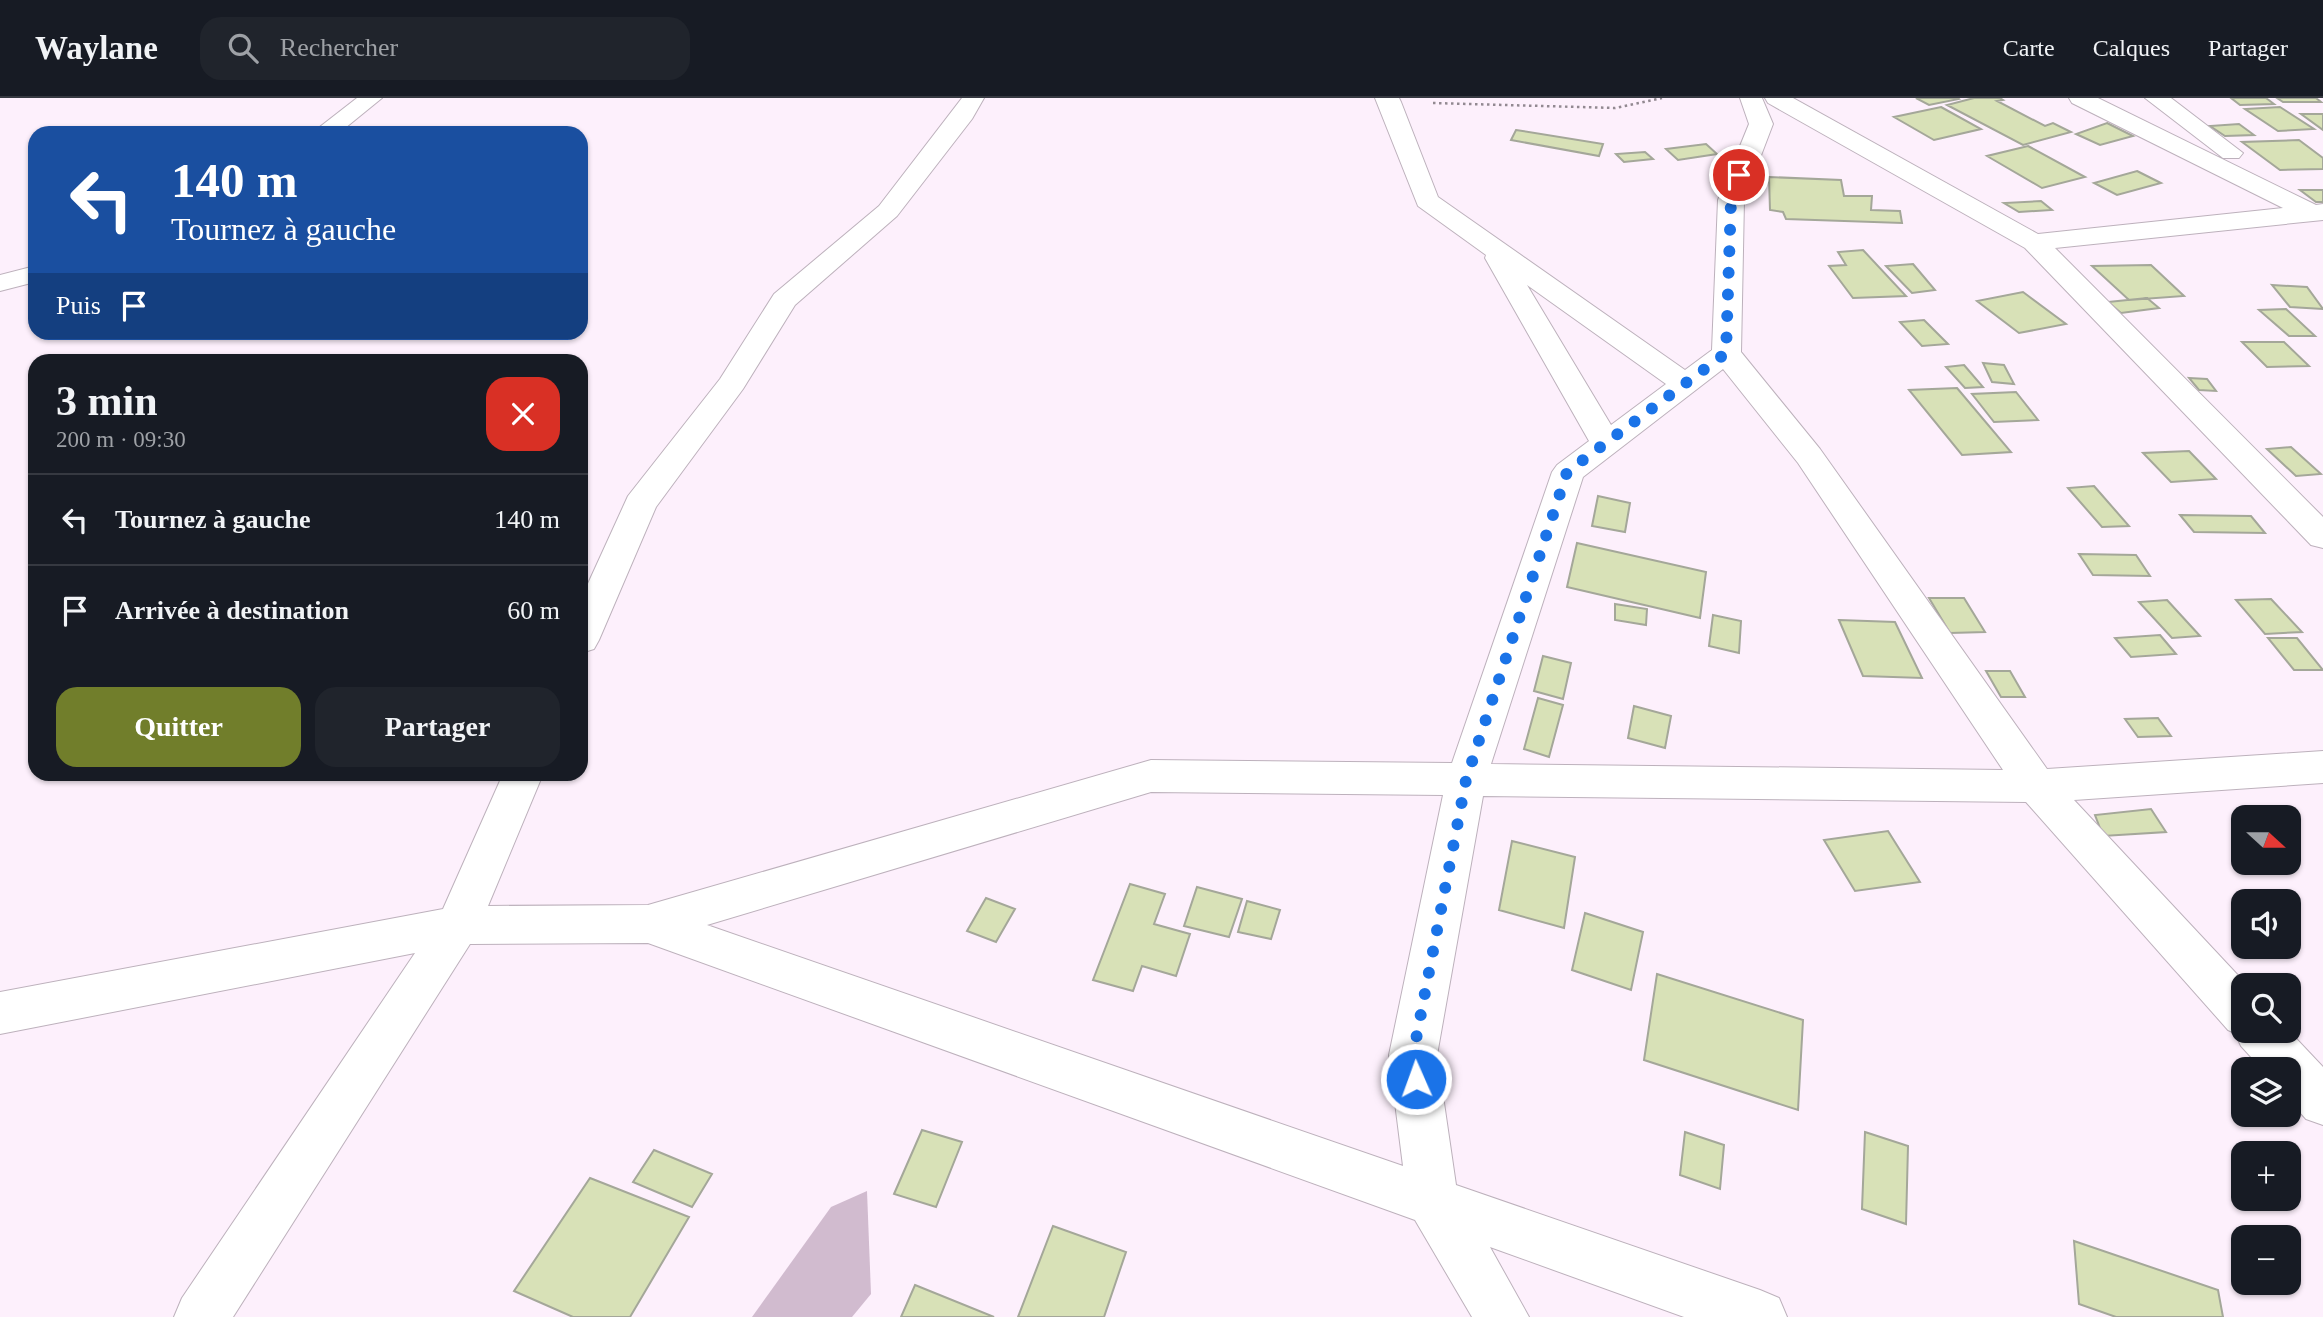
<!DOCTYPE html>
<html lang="fr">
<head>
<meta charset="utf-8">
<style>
  body { margin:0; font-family:Georgia,serif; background:#20242c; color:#f1f3f6; height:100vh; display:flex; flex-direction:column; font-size:26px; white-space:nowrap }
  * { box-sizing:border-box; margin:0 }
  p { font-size:23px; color:#9ea1a6 }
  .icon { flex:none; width:38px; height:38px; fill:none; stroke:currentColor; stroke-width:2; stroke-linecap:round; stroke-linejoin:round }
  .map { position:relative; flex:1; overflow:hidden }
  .side { position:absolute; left:28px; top:256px; width:560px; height:427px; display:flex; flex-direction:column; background:#171b24; border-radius:21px; box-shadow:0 2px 5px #0004 }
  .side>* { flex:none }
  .banner { position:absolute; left:28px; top:28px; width:560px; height:214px; border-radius:21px; box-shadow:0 2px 5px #0004; background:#1a4fa0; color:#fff; overflow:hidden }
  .needle { width:46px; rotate:111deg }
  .tools { position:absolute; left:2231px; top:707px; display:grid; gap:14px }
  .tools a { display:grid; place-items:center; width:70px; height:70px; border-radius:14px; background:#171b24; box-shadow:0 2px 5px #0004; font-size:35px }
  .pin { position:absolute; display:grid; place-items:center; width:60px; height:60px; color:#fff; margin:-30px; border:4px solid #fff; border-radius:50%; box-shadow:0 2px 7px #0007 }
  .me { position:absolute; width:77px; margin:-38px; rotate:358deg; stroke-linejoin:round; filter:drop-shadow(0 0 5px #0008) }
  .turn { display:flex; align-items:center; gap:24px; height:147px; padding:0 28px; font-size:32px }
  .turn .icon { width:91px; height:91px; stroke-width:2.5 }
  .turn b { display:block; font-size:49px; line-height:60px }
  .then { display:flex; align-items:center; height:66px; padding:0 28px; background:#0003; gap:14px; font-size:26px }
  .round { display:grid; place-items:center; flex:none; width:74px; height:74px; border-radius:21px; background:#20242c }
  .head { display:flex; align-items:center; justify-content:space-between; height:119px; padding:0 28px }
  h1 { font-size:42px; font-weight:600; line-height:52px }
  .action { display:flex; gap:14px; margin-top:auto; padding:14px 28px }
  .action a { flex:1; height:80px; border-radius:21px; background:#717e2b; color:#fff; font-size:28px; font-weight:600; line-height:80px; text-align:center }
  .action a+a { background:#20242c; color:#f1f3f6 }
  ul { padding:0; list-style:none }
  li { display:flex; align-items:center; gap:21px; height:91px; padding:0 28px; border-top:2px solid #363941 }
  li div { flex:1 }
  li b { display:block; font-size:26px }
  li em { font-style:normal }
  header { display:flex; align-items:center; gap:42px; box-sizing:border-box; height:98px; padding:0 35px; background:#171b24; border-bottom:2px solid #363941 }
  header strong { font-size:33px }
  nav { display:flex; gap:38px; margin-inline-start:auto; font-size:24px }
  .search { width:490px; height:63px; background:#20242c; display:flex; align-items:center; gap:18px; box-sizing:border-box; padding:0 24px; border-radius:21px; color:#9ea1a6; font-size:26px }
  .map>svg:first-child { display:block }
  .green { fill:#d1bbcf }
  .building { fill:#d8e1b7; stroke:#a4a799; stroke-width:2 }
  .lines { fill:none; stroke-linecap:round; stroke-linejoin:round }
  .street-casing { stroke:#bdb1bc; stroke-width:2 }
  .path { stroke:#928991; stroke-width:2.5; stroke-dasharray:2.5 3.5; stroke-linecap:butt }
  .street { fill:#fff; fill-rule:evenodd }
  .route { stroke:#1a73e8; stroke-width:12; stroke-dasharray:0 21.6 }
</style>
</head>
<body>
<header>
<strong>Waylane</strong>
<div class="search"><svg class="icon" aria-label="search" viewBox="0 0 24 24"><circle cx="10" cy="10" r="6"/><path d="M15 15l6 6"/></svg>Rechercher</div>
<nav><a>Carte</a><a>Calques</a><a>Partager</a></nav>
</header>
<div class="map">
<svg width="2323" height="1219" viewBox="0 0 2323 1219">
  <rect width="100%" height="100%" fill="#fdf0fc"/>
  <!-- green -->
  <path class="green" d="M867,1093L871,1196L852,1219H752L831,1109Z"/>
  <!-- building -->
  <path class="building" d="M1916,0H1958L1959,1L1929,7Z
    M1974,0H2000L2003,2L1997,3L2045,28L2053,25L2071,34L2023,47L1947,7Z
    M2231,0H2266L2274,6L2240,7Z
    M2277,0H2316L2321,4H2283Z
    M1941,9L1981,31L1934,42L1894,19Z
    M2280,9L2314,31L2278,33L2245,11Z
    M2301,16H2323V32Z
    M2107,25L2133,38L2100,47L2076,36Z
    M2239,26L2254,37L2225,38L2210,28Z
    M1516,32L1603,46L1599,58L1511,42Z
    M2299,42L2323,60V71L2280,72L2242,44Z
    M1706,46L1717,56L1678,62L1666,51Z
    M2028,48L2085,79L2042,90L1987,58Z
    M1645,54L1653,61L1624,64L1616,56Z
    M2137,73L2161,85L2117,97L2094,85Z
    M1769,79L1841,82L1844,98H1872L1871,112L1900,113L1902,125L1786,121L1783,114L1770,112Z
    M2300,92H2323V104H2316Z
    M2041,103L2052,112L2019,114L2004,105Z
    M1863,152L1906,198L1853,200L1829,168L1846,167L1838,154Z
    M1913,166L1935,192L1912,195L1886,168Z
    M2151,167L2184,198L2129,202L2092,168Z
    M2272,187L2307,189L2323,211L2290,209Z
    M2023,194L2066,226L2019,235L1977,203Z
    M2147,200L2159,210L2121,215L2108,204Z
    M2286,211L2315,238H2289L2259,212Z
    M1924,222L1948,246L1922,248L1900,224Z
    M2242,244H2284L2309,268L2267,269Z
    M1983,265L2004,267L2014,286L1992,284Z
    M1964,267L1983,289L1965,290L1946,269Z
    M2189,280L2207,281L2216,293L2199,292Z
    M1957,290L2011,354L1962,357L1909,292Z
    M2016,294L2038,322L1994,324L1972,296Z
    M2291,349L2321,376L2296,378L2267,351Z
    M2189,353L2216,381L2171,384L2143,355Z
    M2094,388L2129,428L2102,429L2068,390Z
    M1598,398L1630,405L1625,434L1592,428Z
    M2180,417L2251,418L2265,435L2194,434Z
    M1577,445L1706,474L1700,520L1567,489Z
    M2079,456L2136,457L2150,478L2093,477Z
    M1929,500H1964L1985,534L1950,535Z
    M2271,501L2302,534L2265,536L2236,502Z
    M2167,502L2200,538L2172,540L2139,504Z
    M1615,506L1647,511L1646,527L1615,522Z
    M1713,517L1741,523L1739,555L1709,548Z
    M1839,522L1895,524L1922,580L1863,578Z
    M2160,537L2176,556L2131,559L2115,540Z
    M2268,540H2297L2323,572H2294Z
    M1543,558L1571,565L1563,601L1534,593Z
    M1986,573H2010L2025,599H2001Z
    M1538,600L1563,607L1549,659L1524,651Z
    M1634,608L1671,618L1665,650L1628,640Z
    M2158,620L2171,638L2138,639L2125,621Z
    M2151,711L2166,734L2103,738L2095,717Z
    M1888,733L1920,784L1855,793L1824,742Z
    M1512,743L1575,759L1564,830L1499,812Z
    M1130,786L1165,796L1154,826L1190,836L1176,878L1142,868L1133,893L1093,882Z
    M1197,789L1242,801L1229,839L1184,828Z
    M986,800L1015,811L996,844L967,833Z
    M1247,803L1280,812L1271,841L1238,834Z
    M1585,815L1643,834L1631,892L1572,872Z
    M1657,876L1803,922L1798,1012L1644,962Z
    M922,1032L962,1044L936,1109L894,1096Z
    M1685,1034L1724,1047L1720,1091L1680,1077Z
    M1865,1034L1908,1048L1906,1126L1862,1111Z
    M654,1052L712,1076L692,1109L633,1084Z
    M590,1080L689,1119L630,1219H573L514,1193Z
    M1053,1128L1126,1154L1104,1219H1018Z
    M2074,1143L2218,1192L2223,1219H2116L2079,1206Z
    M915,1187L994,1219H901Z"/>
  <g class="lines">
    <defs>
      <path id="street" d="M357,0H382L339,35H312Z
        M962,0H984L972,21L897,118L795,207L743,291L656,409L599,542L594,551L581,555V501L628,398L720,281L774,196L879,108Z
        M1375,0H1399L1401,4L1438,99L1685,272L1712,252L1718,102L1749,26L1740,0H1762L1773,26L1744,102L1741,254L1820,351L2047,671L2323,653V685L2074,702L2247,887H2244V933H2289L2323,969V1027L2306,1021L2289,1002V971H2262L2241,948L2235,935L2228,932L2026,704L1483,698L1437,957L1456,1087L1760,1192L1779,1200L1787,1219H1684L1490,1149L1529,1219H1472L1415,1122L648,845L470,846L233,1219H174L182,1200L415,855L0,936V894L443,811L503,676H543L488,808L648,807L1151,662L1452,665L1552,374L1557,367L1589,343L1485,160L1486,157L1418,108ZM1527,187L1666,286L1611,327ZM1723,271L1798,365L2003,672L1491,666L1583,379ZM1151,694L1443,697L1389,957L1403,1068L707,827Z
        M1765,0H1793L2038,136L2283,110L2072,5L2069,0H2098L2316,107L2323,106V122L2055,150L2323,419V450L2311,447L2025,150L1768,5Z
        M2145,0H2171L2243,55L2239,60H2223Z
        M35,168V184L0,193V177Z"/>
    </defs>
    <!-- street casing -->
    <use href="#street" class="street-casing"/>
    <!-- path -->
    <path class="path" d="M1433,5L1615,10L1662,0"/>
    <!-- street -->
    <use href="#street" class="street"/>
  </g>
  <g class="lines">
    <!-- route -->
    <path class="route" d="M1416,981L1413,957L1466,682L1567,374L1726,255L1731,102L1739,77"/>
  </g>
</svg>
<div class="tools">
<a><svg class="needle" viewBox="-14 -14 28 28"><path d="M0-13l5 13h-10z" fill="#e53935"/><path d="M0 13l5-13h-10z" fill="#9ea1a6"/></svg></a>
<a><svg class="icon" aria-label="sound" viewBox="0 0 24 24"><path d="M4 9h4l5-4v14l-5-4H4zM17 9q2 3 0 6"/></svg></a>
<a><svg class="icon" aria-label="search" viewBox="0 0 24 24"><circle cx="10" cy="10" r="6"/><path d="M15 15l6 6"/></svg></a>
<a><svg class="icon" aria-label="layers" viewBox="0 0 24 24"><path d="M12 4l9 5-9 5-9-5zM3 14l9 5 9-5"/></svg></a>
<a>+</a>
<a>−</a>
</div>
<div class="pin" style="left:1739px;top:77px;background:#d93025"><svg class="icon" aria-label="arrive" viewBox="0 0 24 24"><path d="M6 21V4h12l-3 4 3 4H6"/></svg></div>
<svg class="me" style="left:1416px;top:981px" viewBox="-20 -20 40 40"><circle r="17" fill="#1a73e8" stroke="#fff" stroke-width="3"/><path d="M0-11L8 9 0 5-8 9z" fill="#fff"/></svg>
<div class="banner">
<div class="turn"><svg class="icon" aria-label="left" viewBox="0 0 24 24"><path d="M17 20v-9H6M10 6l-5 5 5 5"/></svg><div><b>140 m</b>Tournez à gauche</div></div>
<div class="then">Puis<svg class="icon" aria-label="arrive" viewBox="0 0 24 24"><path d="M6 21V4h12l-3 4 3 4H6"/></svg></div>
</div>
<section class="side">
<div class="head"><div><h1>3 min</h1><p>200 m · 09:30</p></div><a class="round" style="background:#d93025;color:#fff"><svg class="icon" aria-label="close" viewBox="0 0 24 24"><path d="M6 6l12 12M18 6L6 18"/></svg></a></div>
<ul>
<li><svg class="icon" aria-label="left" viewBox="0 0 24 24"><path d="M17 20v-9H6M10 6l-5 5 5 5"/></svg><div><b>Tournez à gauche</b></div><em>140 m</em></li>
<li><svg class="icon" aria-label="arrive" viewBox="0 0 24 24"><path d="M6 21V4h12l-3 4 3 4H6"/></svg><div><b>Arrivée à destination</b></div><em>60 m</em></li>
</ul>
<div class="action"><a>Quitter</a><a>Partager</a></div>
</section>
</div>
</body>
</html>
